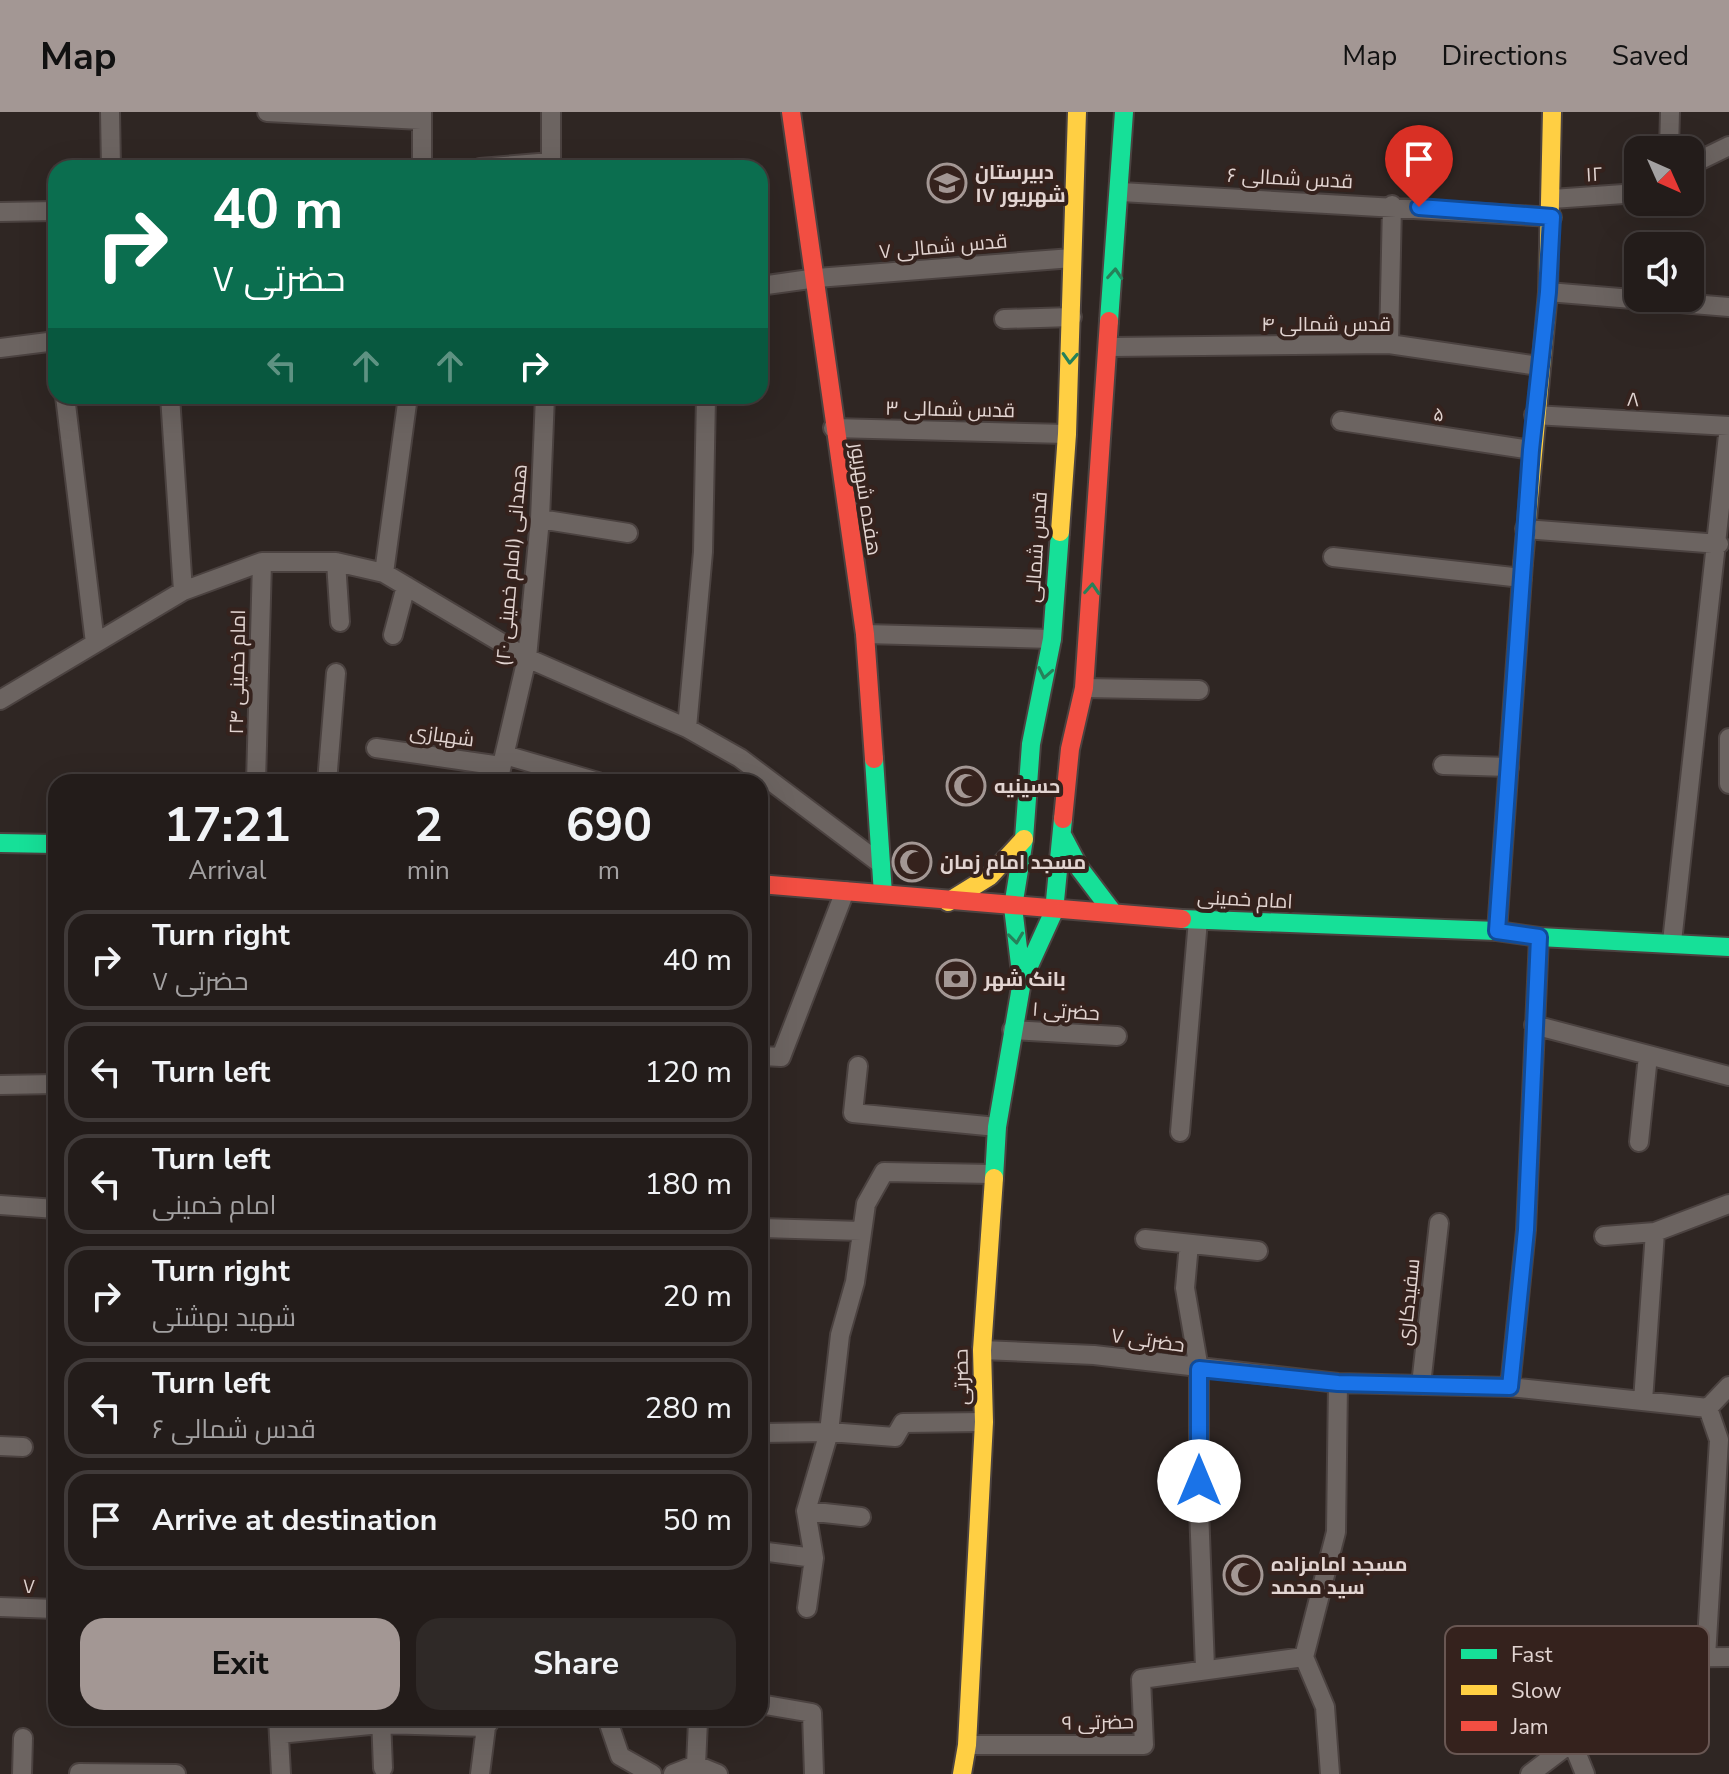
<!DOCTYPE html>
<html lang="en">
<head>
<meta charset="utf-8">
<style>
  body { margin:0; font-family:"Nunito Sans",Cairo,sans-serif; background:#2f2927; color:#f1f3f6; height:100vh; display:flex; flex-direction:column; font-size:30px; white-space:nowrap }
  * { box-sizing:border-box; margin:0 }
  p { font-size:26px; color:#a3a1a2 }
  .icon { flex:none; width:44px; height:44px; fill:none; stroke:currentColor; stroke-width:2; stroke-linecap:round; stroke-linejoin:round }
  .map { position:relative; flex:1; overflow:hidden }
  .details { position:absolute; left:48px; top:662px; width:720px; height:952px; display:flex; flex-direction:column; background:#231c1a; border-radius:24px; box-shadow:0 8px 32px #0002,0 0 0 2px #403a39 }
  .details>* { flex:none }
  .guide { position:absolute; left:48px; top:48px; width:720px; height:244px; border-radius:24px; box-shadow:0 8px 32px #0002,0 0 0 2px #403a39; background:#0b6e4f; color:#fff; overflow:hidden }
  .needle { width:52px; rotate:135deg }
  .tools { position:absolute; left:1624px; top:24px; display:grid; gap:16px }
  .tools a { display:grid; place-items:center; width:80px; height:80px; border-radius:16px; background:#231c1a; box-shadow:0 8px 32px #0002,0 0 0 2px #403a39; font-size:40px }
  .pin { position:absolute; display:grid; place-items:center; width:68px; height:68px; color:#fff; margin:-82px -34px; border-radius:50% 50% 50% 0; rotate:-45deg; box-shadow:0 0 8px #0007 }
  .pin .icon { rotate:45deg }
  .me { position:absolute; width:88px; margin:-44px; rotate:0deg; stroke-linejoin:round; filter:drop-shadow(0 0 6px #0008) }
  .turn { display:flex; align-items:center; gap:28px; height:168px; padding:0 32px; font-size:36px }
  .turn .icon { width:104px; height:104px; stroke-width:2.5 }
  .turn b { display:block; font-size:56px; line-height:68px }
  .lanes { display:flex; align-items:center; height:76px; padding:0 32px; background:#0003; justify-content:center; gap:40px; direction:ltr }
  .lanes .off { opacity:.35 }
  .eta { display:flex; justify-content:space-evenly; align-items:center; height:136px; text-align:center }
  .eta b { font-size:48px; font-weight:700; line-height:56px }
  .cta { display:flex; gap:16px; margin-top:auto; padding:16px 32px }
  .cta a { flex:1; height:92px; border-radius:24px; background:#a39794; color:#111; font-size:32px; font-weight:700; line-height:92px; text-align:center }
  .cta a+a { background:#2f2927; color:#f1f3f6 }
  ul { padding:0; list-style:none }
  li { display:flex; align-items:center; gap:24px; height:100px; margin:0 16px 12px; padding:0 16px; border:4px solid #403a39; border-radius:24px }
  li div { flex:1 }
  li b { display:block; font-size:30px }
  li em { font-style:normal }
  header { display:flex; align-items:center; gap:48px; box-sizing:border-box; height:112px; padding:0 40px; background:#a39794; color:#111 }
  header strong { font-size:38px }
  nav { display:flex; gap:44px; margin-inline-start:auto; font-size:28px }
  .map>svg:first-child { display:block }
  .lines { fill:none; stroke-linecap:round; stroke-linejoin:round }
  .street-casing { stroke:#4b4240; stroke-width:22 }
  .fast-casing { stroke:#4b4240; stroke-width:22 }
  .slow-casing { stroke:#4b4240; stroke-width:22 }
  .jam-casing { stroke:#4b4240; stroke-width:22 }
  .street { stroke:#6c6461; stroke-width:18 }
  .fast { stroke:#16e098; stroke-width:18 }
  .slow { stroke:#ffcf43; stroke-width:18 }
  .jam { stroke:#f24e42; stroke-width:18 }
  .oneway { stroke:#26815a }
  .route-casing { stroke:#114b97; stroke-width:20 }
  .route { stroke:#1a73e8; stroke-width:14 }
  .labels { text-anchor:middle; stroke-width:8; stroke-linejoin:round; paint-order:stroke }
  .poi-label { font-size:20px; font-weight:bold; fill:#e2d4d1; stroke:#35221d; text-anchor:start }
  .street-label { font-size:20px; fill:#e2d4d1; stroke:#35221d }
  .key { fill:#35221d; stroke:#695753; stroke-width:2 }
  .key-label { font-size:22px; fill:#e2d4d1 }
</style>
</head>
<body>
<header>
<strong>Map</strong>
<nav><a>Map</a><a>Directions</a><a>Saved</a></nav>
</header>
<div class="map">
<svg width="1729" height="1662" viewBox="0 0 1729 1662">
  <rect width="100%" height="100%" fill="#2f2623"/>
  <g class="lines">
    <defs>
      <path id="street" d="M110,0L111,56
        M267,0L421,8
        M422,0V56
        M1669,38L1670,0
        M1690,53L1729,34
        M480,56L551,50
        M551,56V0
        M1121,80L1552,105
        M1552,87L1638,81
        M0,100L56,99
        M760,174L817,166L1072,146
        M1548,180L1729,195
        M1004,207L1072,205
        M1389,232L1392,93
        M1111,235L1389,232L1539,254
        M0,236L56,229
        M65,284L95,531
        M170,284L183,479
        M1534,303L1729,314
        M1341,309L1531,338
        M833,316L1067,322
        M540,407L628,421
        M1525,417L1719,432
        M1333,445L1522,466
        M336,450L340,510
        M384,461L408,284
        M865,522L1052,527
        M393,523L406,474
        M1084,576L1199,578
        M0,588L183,479L262,450H336L384,461L527,546L687,616L740,646L881,752
        M687,616L703,440L706,284
        M1729,626V672
        M376,636L501,654
        M505,643L598,670
        M1443,653L1509,655
        M256,670L262,450
        M327,670L336,561
        M498,670L527,546L540,407L545,284
        M1672,830L1729,314
        M1534,913L1729,964
        M1012,918L1117,924
        M760,944L781,945L845,779
        M858,954L853,1001L997,1015
        M0,973L56,972
        M1180,1020L1198,808
        M1639,1030L1648,944
        M0,1093L56,1097
        M760,1116L861,1119
        M1604,1124L1655,1120
        M1145,1127L1258,1139
        M1189,1132L1185,1176L1199,1257V1397L1205,1556
        M982,1238L1094,1243L1338,1271L1510,1275L1708,1296L1719,1328L1706,1545
        M1421,1273L1439,1111
        M1510,1275L1526,1118L1539,825
        M1643,1289L1655,1120L1729,1092
        M1708,1296L1729,1274
        M760,1321L829,1320L895,1325L903,1311L984,1310
        M0,1334L23,1335
        M806,1399L861,1405
        M760,1439L814,1446
        M0,1495L56,1497
        M807,1496L814,1446L806,1399L829,1320L840,1223L855,1170L866,1092L884,1060L992,1062
        M760,1592L812,1601L814,1662
        M278,1606L281,1662
        M381,1606L383,1656
        M607,1606L620,1644L652,1662
        M279,1622L380,1612L486,1615L492,1606
        M967,1633H1144L1141,1567L1304,1545
        M696,1653L698,1609
        M79,1661L176,1662
        M22,1662L23,1626
        M480,1662L486,1615
        M673,1662L696,1653L718,1662
        M1330,1662L1325,1595L1304,1545L1336,1420L1338,1271
        M1530,1662L1572,1630
        M1585,1662L1572,1630L1556,1547L1729,1545"/>
      <path id="fast" d="M1109,209L1124,0
        M874,647L883,782
        M1062,723L1080,757L1111,798
        M0,731L56,732
        M1182,807L1497,819L1539,825L1729,835
        M1022,869L1013,795L1024,727L1031,632L1052,527L1060,420
        M994,1066L997,1015L1022,869L1054,799L1063,707"/>
      <path id="slow" d="M1060,420L1067,322L1077,0
        M1523,451L1548,180L1552,0
        M948,790L990,764L1024,727
        M962,1662L967,1633L984,1310L982,1238L994,1066"/>
      <path id="jam" d="M791,0L865,522L874,647
        M1063,707L1070,637L1084,576L1109,209
        M760,772L1182,807
        M1497,819L1523,451"/>
    </defs>
    <!-- street casing -->
    <use href="#street" class="street-casing"/>
    <!-- fast casing -->
    <use href="#fast" class="fast-casing"/>
    <!-- slow casing -->
    <use href="#slow" class="slow-casing"/>
    <!-- jam casing -->
    <use href="#jam" class="jam-casing"/>
    <!-- street -->
    <use href="#street" class="street"/>
    <!-- fast -->
    <use href="#fast" class="fast"/>
    <!-- slow -->
    <use href="#slow" class="slow"/>
    <!-- jam -->
    <use href="#jam" class="jam"/>
  </g>
  <!-- one-way arrows -->
  <defs><path id="oneway-chevron" d="M-2-3.5L2.5 0L-2 3.5" fill="none" stroke-width="1.6" stroke-linecap="round" stroke-linejoin="round" transform="scale(2)"/></defs>
  <g class="oneway">
    <use href="#oneway-chevron" transform="translate(1115 162) rotate(-86)"/>
    <use href="#oneway-chevron" transform="translate(1070 246) rotate(93)"/>
    <use href="#oneway-chevron" transform="translate(1092 477) rotate(-86)"/>
    <use href="#oneway-chevron" transform="translate(1045 561) rotate(101)"/>
    <use href="#oneway-chevron" transform="translate(1016 826) rotate(83)"/>
  </g>
  <g class="lines">
    <defs>
      <path id="route" d="M1199,1369V1257L1338,1271L1510,1275L1526,1118L1539,825L1497,819L1531,338L1548,180L1552,105L1419,95"/>
    </defs>
    <!-- route casing -->
    <use href="#route" class="route-casing"/>
    <!-- route -->
    <use href="#route" class="route"/>
  </g>
  <!-- icons -->
  <defs>
    <symbol id="school-ring" viewBox="-11 -11 22 22"><circle r="9.5" fill="#35221d" stroke="#a39794" stroke-width="1.5"/><path d="M0-5L7-2L0 1L-7-2ZM-4 1L0 2.5L4 1V4Q0 6-4 4Z" fill="#a39794"/></symbol>
    <symbol id="mosque-ring" viewBox="-11 -11 22 22"><circle r="9.5" fill="#35221d" stroke="#a39794" stroke-width="1.5"/><path d="M3.5-4.9A6 6 0 1 0 3.5 4.9A5 5 0 1 1 3.5-4.9Z" fill="#a39794"/></symbol>
    <symbol id="bank-ring" viewBox="-11 -11 22 22"><circle r="9.5" fill="#35221d" stroke="#a39794" stroke-width="1.5"/><path d="M-6-4H6V4H-6ZM0-2.3a2.3 2.3 0 1 0 0 4.6a2.3 2.3 0 1 0 0-4.6Z" fill="#a39794"/></symbol>
  </defs>
  <g fill-rule="evenodd">
    <use href="#school-ring" x="925" y="49" width="44" height="44"/>
    <use href="#mosque-ring" x="944" y="652" width="44" height="44"/>
    <use href="#mosque-ring" x="890" y="728" width="44" height="44"/>
    <use href="#bank-ring" x="934" y="845" width="44" height="44"/>
    <use href="#mosque-ring" x="1221" y="1441" width="44" height="44"/>
  </g>
  <g class="labels">
    <!-- poi labels -->
    <g class="poi-label">
      <text x="975" y="67">دبیرستان<tspan x="975" dy="23">۱۷ شهریور</tspan></text>
      <text x="994" y="681">حسینیه</text>
      <text x="940" y="757">مسجد امام زمان</text>
      <text x="984" y="874">بانک شهر</text>
      <text x="1271" y="1459">مسجد امامزاده<tspan x="1271" dy="23">سید محمد</tspan></text>
    </g>
    <!-- street labels -->
    <g class="street-label">
      <text transform="translate(1594 62) rotate(-3)" y="7">۱۲</text>
      <text transform="translate(1290 66) rotate(3)" y="7">قدس شمالی ۶</text>
      <text transform="translate(943 134) rotate(-5)" y="7">۷ قدس شمالی</text>
      <text x="1326" y="219">قدس شمالی ۴</text>
      <text transform="translate(1633 287) rotate(3)" y="7">۸</text>
      <text transform="translate(950 297) rotate(1)" y="7">۳ قدس شمالی</text>
      <text transform="translate(1439 302) rotate(9)" y="7">۵</text>
      <text transform="translate(866 387) rotate(81)" y="7">هفده شهریور</text>
      <text transform="translate(1036 435) rotate(-86)" y="7">قدس شمالی</text>
      <text transform="translate(511 453) rotate(-85)" y="7">همدانی (امام خمینی ۲۰)</text>
      <text transform="translate(237 560) rotate(-89)" y="7">امام خمینی ۲۴</text>
      <text transform="translate(442 623) rotate(8)" y="7">شهبازی</text>
      <text transform="translate(1245 787) rotate(3)" y="7">امام خمینی</text>
      <text transform="translate(1066 899) rotate(4)" y="7">حضرتی ۱</text>
      <text transform="translate(1408 1190) rotate(-84)" y="7">سفیدکاری</text>
      <text transform="translate(1148 1228) rotate(8)" y="7">حضرتی ۷</text>
      <text transform="translate(961 1265) rotate(-91)" y="7">حضرتی</text>
      <text transform="translate(29 1474) rotate(2)" y="7">۷</text>
      <text transform="translate(1098 1610) rotate(-1)" y="7">حضرتی ۹</text>
    </g>
  </g>
  <!-- legend -->
  <rect x="1445" y="1514" width="264" height="128" rx="12" class="key"/>
  <rect x="1461" y="1537" width="36" height="10" fill="#16e098"/>
  <rect x="1461" y="1573" width="36" height="10" fill="#ffcf43"/>
  <rect x="1461" y="1609" width="36" height="10" fill="#f24e42"/>
  <g class="key-label">
    <text x="1511" y="1550">Fast</text>
    <text x="1511" y="1586">Slow</text>
    <text x="1511" y="1622">Jam</text>
  </g>
</svg>
<div class="tools">
<a><svg class="needle" viewBox="-14 -14 28 28"><path d="M0-13l5 13h-10z" fill="#e53935"/><path d="M0 13l5-13h-10z" fill="#a3a1a2"/></svg></a>
<a><svg class="icon" aria-label="sound" viewBox="0 0 24 24"><path d="M4 9h4l5-4v14l-5-4H4zM17 9q2 3 0 6"/></svg></a>
</div>
<div class="pin" style="left:1419px;top:95px;background:#d93025"><svg class="icon" aria-label="arrive" viewBox="0 0 24 24"><path d="M6 21V4h12l-3 4 3 4H6"/></svg></div>
<svg class="me" style="left:1199px;top:1369px" viewBox="-20 -20 40 40"><circle r="19" fill="#fff"/><path d="M0-13L10 11 0 6-10 11z" fill="#1a73e8"/></svg>
<div class="guide">
<div class="turn"><svg class="icon" aria-label="right" viewBox="0 0 24 24"><path d="M7 20v-9h11M14 6l5 5-5 5"/></svg><div><b>40 m</b>حضرتی ۷</div></div>
<div class="lanes"><svg class="icon off" aria-label="left" viewBox="0 0 24 24"><path d="M17 20v-9H6M10 6l-5 5 5 5"/></svg><svg class="icon off" aria-label="ahead" viewBox="0 0 24 24"><path d="M12 20V5M6 11l6-6 6 6"/></svg><svg class="icon off" aria-label="ahead" viewBox="0 0 24 24"><path d="M12 20V5M6 11l6-6 6 6"/></svg><svg class="icon" aria-label="right" viewBox="0 0 24 24"><path d="M7 20v-9h11M14 6l5 5-5 5"/></svg></div>
</div>
<section class="details">
<div class="eta">
<div><b>17:21</b><p>Arrival</p></div>
<div><b>2</b><p>min</p></div>
<div><b>690</b><p>m</p></div>
</div>
<ul>
<li><svg class="icon" aria-label="right" viewBox="0 0 24 24"><path d="M7 20v-9h11M14 6l5 5-5 5"/></svg><div><b>Turn right</b><p>حضرتی ۷</p></div><em>40 m</em></li>
<li><svg class="icon" aria-label="left" viewBox="0 0 24 24"><path d="M17 20v-9H6M10 6l-5 5 5 5"/></svg><div><b>Turn left</b></div><em>120 m</em></li>
<li><svg class="icon" aria-label="left" viewBox="0 0 24 24"><path d="M17 20v-9H6M10 6l-5 5 5 5"/></svg><div><b>Turn left</b><p>امام خمینی</p></div><em>180 m</em></li>
<li><svg class="icon" aria-label="right" viewBox="0 0 24 24"><path d="M7 20v-9h11M14 6l5 5-5 5"/></svg><div><b>Turn right</b><p>شهید بهشتی</p></div><em>20 m</em></li>
<li><svg class="icon" aria-label="left" viewBox="0 0 24 24"><path d="M17 20v-9H6M10 6l-5 5 5 5"/></svg><div><b>Turn left</b><p>قدس شمالی ۶</p></div><em>280 m</em></li>
<li><svg class="icon" aria-label="arrive" viewBox="0 0 24 24"><path d="M6 21V4h12l-3 4 3 4H6"/></svg><div><b>Arrive at destination</b></div><em>50 m</em></li>
</ul>
<div class="cta"><a>Exit</a><a>Share</a></div>
</section>
</div>
</body>
</html>
